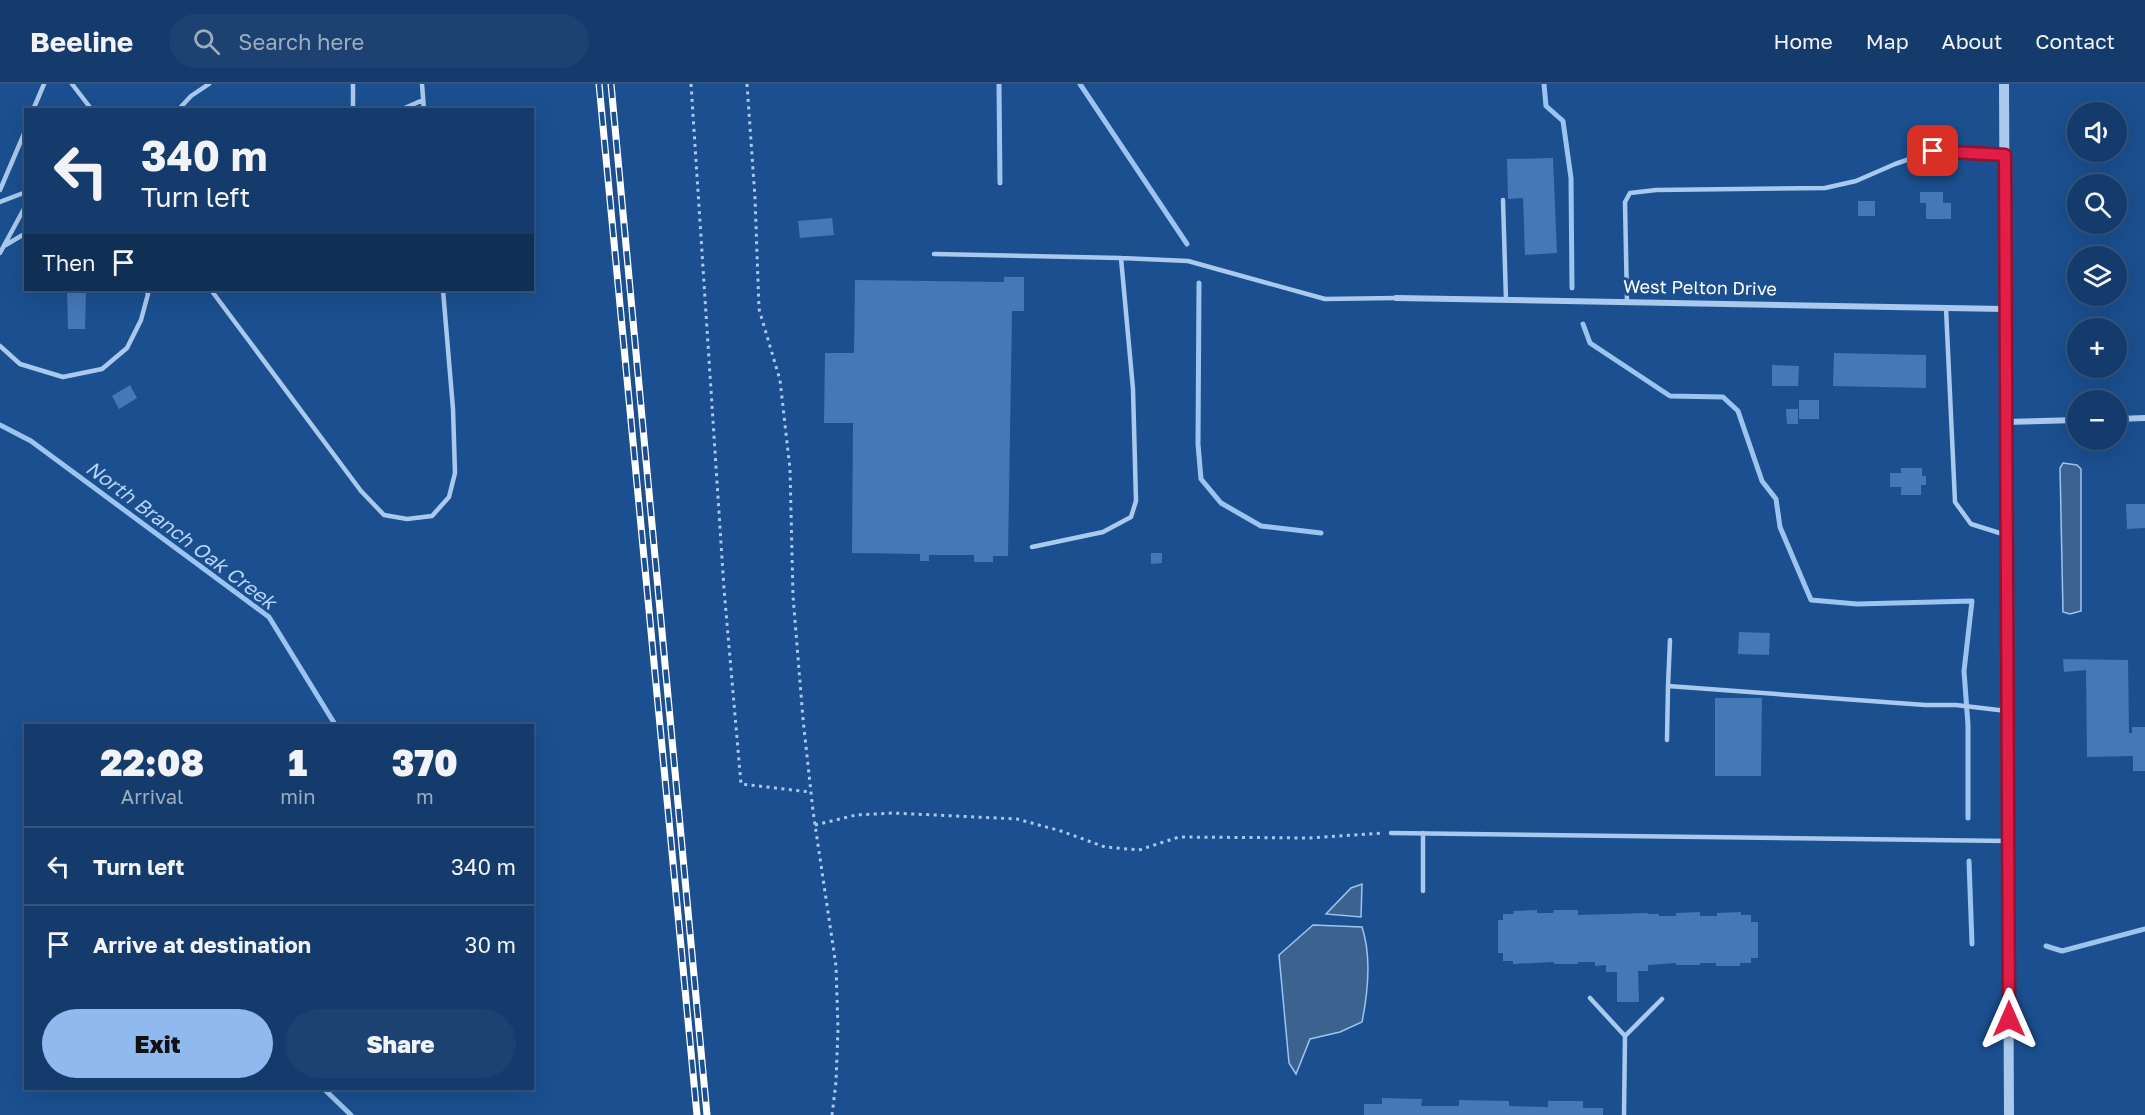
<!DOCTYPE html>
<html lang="en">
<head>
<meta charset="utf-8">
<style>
  body { margin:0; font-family:"Golos Text",sans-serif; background:#1d4271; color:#f1f3f6; height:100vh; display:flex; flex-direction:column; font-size:22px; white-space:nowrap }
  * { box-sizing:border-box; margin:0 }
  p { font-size:20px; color:#9dadc1 }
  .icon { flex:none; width:33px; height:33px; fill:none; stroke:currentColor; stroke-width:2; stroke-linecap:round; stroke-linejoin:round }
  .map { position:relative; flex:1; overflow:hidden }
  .drawer { position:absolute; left:24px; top:640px; width:510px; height:366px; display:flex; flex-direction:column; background:#143b6b; border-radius:0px; box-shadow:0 6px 24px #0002,0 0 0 2px #33557e }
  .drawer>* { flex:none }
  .hud { position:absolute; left:24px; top:24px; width:510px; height:183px; border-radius:0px; box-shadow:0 6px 24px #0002,0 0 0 2px #33557e; background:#143b6b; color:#f1f3f6; overflow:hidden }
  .buttons { position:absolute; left:2067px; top:18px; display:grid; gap:12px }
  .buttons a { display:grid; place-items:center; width:60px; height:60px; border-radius:50%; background:#143b6b; box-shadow:0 6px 24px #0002,0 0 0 2px #33557e; font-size:30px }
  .pin { position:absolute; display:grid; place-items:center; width:51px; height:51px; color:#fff; margin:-26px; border-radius:12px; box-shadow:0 3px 9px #0006 }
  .me { position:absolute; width:66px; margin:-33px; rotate:0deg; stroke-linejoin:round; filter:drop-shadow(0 0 4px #0008) }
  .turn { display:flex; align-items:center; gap:21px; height:126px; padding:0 18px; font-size:27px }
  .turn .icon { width:78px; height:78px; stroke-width:2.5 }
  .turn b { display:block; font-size:42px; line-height:51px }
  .then { display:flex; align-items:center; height:57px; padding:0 18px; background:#0003; gap:12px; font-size:22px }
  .eta { display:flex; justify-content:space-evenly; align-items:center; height:102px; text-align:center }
  .eta b { font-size:36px; font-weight:800; line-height:42px }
  .button { display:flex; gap:12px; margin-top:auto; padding:12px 18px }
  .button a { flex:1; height:69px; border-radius:36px; background:#90b9f0; color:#111; font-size:24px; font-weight:800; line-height:69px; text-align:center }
  .button a+a { background:#1d4271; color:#f1f3f6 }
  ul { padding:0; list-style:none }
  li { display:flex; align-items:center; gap:18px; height:78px; padding:0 18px; border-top:2px solid #33557e }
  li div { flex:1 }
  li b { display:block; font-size:22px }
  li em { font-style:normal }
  header { display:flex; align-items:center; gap:36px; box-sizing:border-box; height:84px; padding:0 30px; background:#143b6b; border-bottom:2px solid #33557e }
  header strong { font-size:28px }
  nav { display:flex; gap:33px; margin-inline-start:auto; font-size:21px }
  .search { width:420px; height:54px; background:#1d4271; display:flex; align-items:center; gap:15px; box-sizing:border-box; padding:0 21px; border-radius:33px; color:#9dadc1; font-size:22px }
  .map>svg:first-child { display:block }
  .water { fill:#3c6290; stroke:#9cc4f0; stroke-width:1.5 }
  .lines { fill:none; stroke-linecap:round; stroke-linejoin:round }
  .stream { stroke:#9cc4f0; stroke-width:5 }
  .building { fill:#4478b7 }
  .path { stroke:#a9c9ee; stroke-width:3; stroke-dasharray:3 4.5; stroke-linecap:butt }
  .service { stroke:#a9c9ee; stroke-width:4.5 }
  .minor { stroke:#a9c9ee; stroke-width:6 }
  .tertiary { stroke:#a9c9ee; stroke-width:10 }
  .rail-casing { stroke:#fff; stroke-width:7 }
  .rail { stroke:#1b4f8f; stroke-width:4.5; stroke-dasharray:14; stroke-linecap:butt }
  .route-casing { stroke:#92132f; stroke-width:15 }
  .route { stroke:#e11d48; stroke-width:10 }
  .labels { text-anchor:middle; stroke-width:6; stroke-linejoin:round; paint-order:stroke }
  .street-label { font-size:18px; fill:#fff; stroke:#1b4f8f }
  .water-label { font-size:20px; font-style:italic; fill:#b5d3f5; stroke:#1b4f8f }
</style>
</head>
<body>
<header>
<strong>Beeline</strong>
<div class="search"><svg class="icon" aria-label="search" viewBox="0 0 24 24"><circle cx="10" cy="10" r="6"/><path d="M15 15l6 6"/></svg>Search here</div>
<nav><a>Home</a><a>Map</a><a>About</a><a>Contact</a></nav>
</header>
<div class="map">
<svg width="2145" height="1031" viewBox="0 0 2145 1031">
  <rect width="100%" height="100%" fill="#1b4f8f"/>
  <!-- water -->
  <path class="water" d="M2063,379L2077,381L2081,385V527L2070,530L2063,528L2060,384Z
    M1362,800L1361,833L1326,830L1351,804Z
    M1313,841L1362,843C1372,873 1368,908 1362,938L1340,948L1310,955L1296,990L1289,979L1279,871Z"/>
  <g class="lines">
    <!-- stream -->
    <path class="stream" d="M999,0L1000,99
      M1080,0L1187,160
      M1544,0L1546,22L1563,37L1571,94L1572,204
      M1199,199L1198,360L1201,395L1221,419L1261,442L1321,449
      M1583,240L1590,259L1670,312L1723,313L1738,327L1762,397L1776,415L1780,443L1811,516L1857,520L1972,517L1964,587L1968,641V734
      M0,341L31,357L269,533L336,642
      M1969,777L1972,860
      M2046,862L2062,867L2145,845
      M324,1005L351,1031"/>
  </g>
  <!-- building -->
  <path class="building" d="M1553,74L1557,169L1525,171L1523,114L1508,115L1507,75Z
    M1920,108H1943V119H1951V135H1926V119H1920Z
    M1858,117H1875V132H1858Z
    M832,134L834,151L800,154L798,137Z
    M1004,193H1024V227H1012L1008,472H993V478H974V471H929V477H920V470L852,469L853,339H824L825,269H854L855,196L1004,198Z
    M67,206H86L85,245H68Z
    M1834,269L1926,271V304L1833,302Z
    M1772,281L1799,282L1798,302H1772Z
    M130,301L137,314L119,325L112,312Z
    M1799,316H1819V335H1799Z
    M1786,325H1798V340H1787Z
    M1901,384H1922V392H1926V401H1921V411H1901V403H1890V389H1901Z
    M2126,420H2145V444L2127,445Z
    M1151,469H1162V479L1151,480Z
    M1739,548L1770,549L1769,571L1738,570Z
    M2063,575L2128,576L2129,649H2132V643H2145V687H2133V672L2087,673L2086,586L2064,588Z
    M1715,614H1762L1761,692H1715Z
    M1537,826V829H1553L1554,826H1578V831L1648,829V830H1659V832H1676V829L1700,828V832H1717V829L1741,828V831H1751V838H1758V874H1751V879H1740V882H1716V879H1700V881H1676V879L1648,881V887H1638L1639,918H1617V888H1606V881L1595,882V878H1578V880H1554V878L1513,880V877H1503V869H1498V836H1503V830H1514L1513,827Z
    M1382,1014L1422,1015L1421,1022H1459V1016L1509,1017V1022L1548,1023V1017H1583V1024H1603V1031H1364V1020H1382Z"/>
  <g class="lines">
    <!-- path -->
    <path class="path" d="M691,0L724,505L741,700L810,708
      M747,0L755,114L759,225L780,296L790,385L793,512L803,635L813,727L836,882L838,945L836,998L832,1031
      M815,741L856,731L893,729L1017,735L1061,747L1105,763L1139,766L1179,753L1310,754L1383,749"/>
    <!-- service -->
    <path class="service" d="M72,0L92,26
      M422,0L424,26
      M33,26L44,0
      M178,26L191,12L209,0
      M353,26V0
      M400,26L423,16
      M0,106L26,45
      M1503,116L1506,216
      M0,118L26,108
      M4,162L26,149
      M0,169L26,121
      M934,170L1121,174L1188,177L1325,215L1396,214
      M211,206L361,407L384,431L407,435L432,432L449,413L455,389L453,325L443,206
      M1627,218L1625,118L1630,109L1656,106L1825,104L1856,97L1895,80L1933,67L2005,71
      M1946,224L1955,418L1971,440L2006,451
      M0,262L20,280L63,293L102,285L127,264L141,236L148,210L146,206
      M1032,463L1103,448L1131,433L1136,417L1133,305L1121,174
      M1668,602L1670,556
      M1667,656L1668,602L1925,621H1956L2007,627
      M1391,749L2008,757
      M1423,749V807
      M1590,914L1625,952L1624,1031
      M1625,952L1662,915"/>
    <!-- minor -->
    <path class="minor" d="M1396,214L2004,225
      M2116,335L2145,334
      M2006,338L2078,336"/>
    <!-- tertiary -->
    <path class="tertiary" d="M2004,0L2009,1031"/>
    <defs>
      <path id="rail" d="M599,0L697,1031
        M611,0L707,1031"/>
    </defs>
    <!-- rail casing -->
    <use href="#rail" class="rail-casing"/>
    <!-- rail -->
    <use href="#rail" class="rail"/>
  </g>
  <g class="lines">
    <defs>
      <path id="route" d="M1933,67L2005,71L2009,935"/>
    </defs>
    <!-- route casing -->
    <use href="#route" class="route-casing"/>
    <!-- route -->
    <use href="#route" class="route"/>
  </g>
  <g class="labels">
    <!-- street labels -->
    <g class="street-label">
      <text transform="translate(1700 204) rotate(1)" y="6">West Pelton Drive</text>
    </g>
    <!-- water labels -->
    <g class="water-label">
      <text transform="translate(181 451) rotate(37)" y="7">North Branch Oak Creek</text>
    </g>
  </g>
</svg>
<div class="buttons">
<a><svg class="icon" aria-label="sound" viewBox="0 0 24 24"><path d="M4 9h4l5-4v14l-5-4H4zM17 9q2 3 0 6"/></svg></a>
<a><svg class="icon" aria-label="search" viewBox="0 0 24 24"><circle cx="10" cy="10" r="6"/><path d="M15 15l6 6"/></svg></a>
<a><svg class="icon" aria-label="layers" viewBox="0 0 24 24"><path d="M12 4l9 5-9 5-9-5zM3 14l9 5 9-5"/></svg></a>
<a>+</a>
<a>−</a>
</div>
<div class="pin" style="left:1933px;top:67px;background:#d93025"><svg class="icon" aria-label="arrive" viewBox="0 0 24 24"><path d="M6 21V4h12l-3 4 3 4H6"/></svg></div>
<svg class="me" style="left:2009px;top:935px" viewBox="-20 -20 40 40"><path d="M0-17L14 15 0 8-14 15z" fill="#e11d48" stroke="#fff" stroke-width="4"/></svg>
<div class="hud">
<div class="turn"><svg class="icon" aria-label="left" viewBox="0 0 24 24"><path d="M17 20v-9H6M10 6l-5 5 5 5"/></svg><div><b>340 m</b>Turn left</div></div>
<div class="then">Then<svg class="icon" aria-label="arrive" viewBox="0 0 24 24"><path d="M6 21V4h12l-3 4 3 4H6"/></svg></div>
</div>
<section class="drawer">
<div class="eta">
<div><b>22:08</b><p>Arrival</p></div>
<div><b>1</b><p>min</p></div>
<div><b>370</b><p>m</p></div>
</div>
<ul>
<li><svg class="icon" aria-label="left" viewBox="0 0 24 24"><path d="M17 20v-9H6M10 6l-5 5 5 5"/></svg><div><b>Turn left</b></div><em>340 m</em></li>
<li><svg class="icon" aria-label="arrive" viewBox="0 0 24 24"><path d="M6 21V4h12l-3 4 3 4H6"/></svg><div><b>Arrive at destination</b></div><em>30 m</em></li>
</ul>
<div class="button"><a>Exit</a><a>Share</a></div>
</section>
</div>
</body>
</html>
